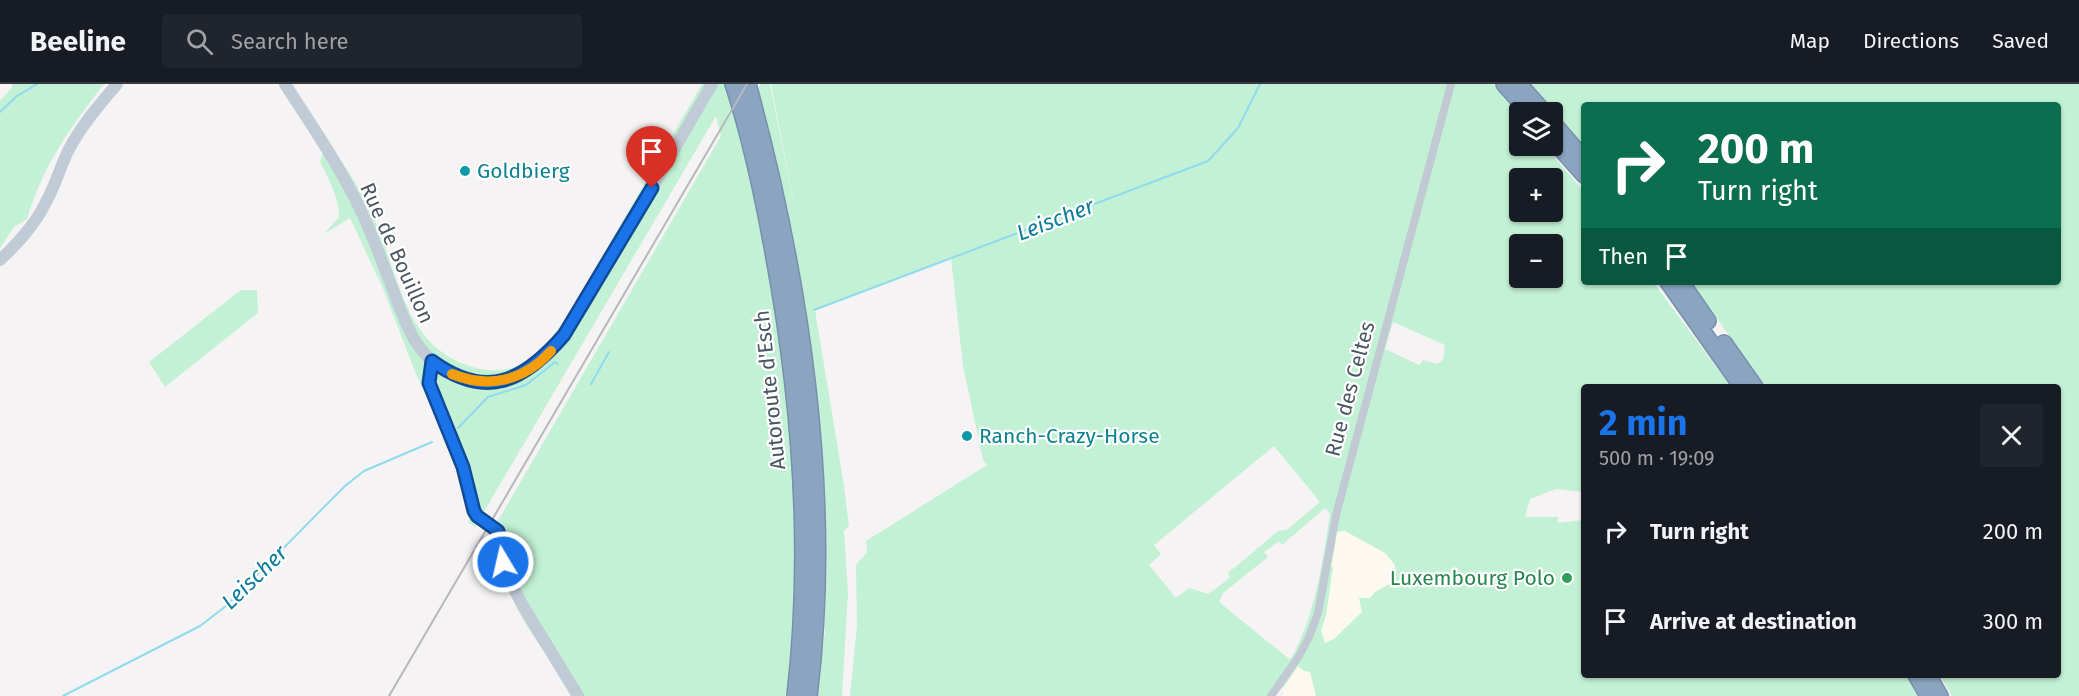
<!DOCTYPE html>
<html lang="en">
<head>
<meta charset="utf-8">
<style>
  body { margin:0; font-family:"Fira Sans",sans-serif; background:#20242c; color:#f1f3f6; height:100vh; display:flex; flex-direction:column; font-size:22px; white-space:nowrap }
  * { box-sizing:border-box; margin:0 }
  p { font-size:20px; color:#9ea1a6 }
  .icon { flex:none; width:33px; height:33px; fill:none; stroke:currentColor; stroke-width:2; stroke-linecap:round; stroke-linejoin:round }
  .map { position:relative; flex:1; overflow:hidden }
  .panel { position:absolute; left:1581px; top:300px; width:480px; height:294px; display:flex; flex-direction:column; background:#171b24; border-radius:6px; box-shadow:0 2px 4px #0004 }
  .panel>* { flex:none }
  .banner { position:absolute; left:1581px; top:18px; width:480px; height:183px; border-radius:6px; box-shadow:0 2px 4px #0004; background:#0b6e4f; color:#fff; overflow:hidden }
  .buttons { position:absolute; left:1509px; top:18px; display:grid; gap:12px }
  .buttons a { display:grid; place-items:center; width:54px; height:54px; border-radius:6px; background:#171b24; box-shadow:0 2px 4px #0004; font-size:30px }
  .pin { position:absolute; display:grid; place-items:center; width:51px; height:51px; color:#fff; margin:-62px -26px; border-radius:50% 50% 50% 0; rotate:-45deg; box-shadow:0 0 6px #0007 }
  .pin .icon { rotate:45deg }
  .me { position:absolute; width:66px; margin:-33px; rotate:351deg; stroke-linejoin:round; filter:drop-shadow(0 0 4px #0008) }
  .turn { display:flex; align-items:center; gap:21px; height:126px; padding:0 18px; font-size:27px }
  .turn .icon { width:78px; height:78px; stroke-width:2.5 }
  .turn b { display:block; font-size:42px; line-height:51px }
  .then { display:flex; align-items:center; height:57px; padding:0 18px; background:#0003; gap:12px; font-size:22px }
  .round { display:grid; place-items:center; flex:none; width:63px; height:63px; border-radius:6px; background:#20242c }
  .headline { display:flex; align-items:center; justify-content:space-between; height:102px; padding:0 18px }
  h1 { font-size:36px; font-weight:700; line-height:45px; color:#1a73e8 }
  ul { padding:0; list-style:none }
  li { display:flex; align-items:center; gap:18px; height:90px; padding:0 18px }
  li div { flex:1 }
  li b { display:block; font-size:22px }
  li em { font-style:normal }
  header { display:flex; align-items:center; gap:36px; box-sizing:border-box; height:84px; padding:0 30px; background:#171b24; border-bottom:2px solid #363941 }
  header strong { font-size:28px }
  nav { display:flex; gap:33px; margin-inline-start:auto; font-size:21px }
  .search { width:420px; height:54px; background:#20242c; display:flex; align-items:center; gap:15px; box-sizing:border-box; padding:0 21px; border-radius:6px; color:#9ea1a6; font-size:22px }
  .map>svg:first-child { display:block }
  .commercial { fill:#fdf9ef }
  .green { fill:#c3f1d5; fill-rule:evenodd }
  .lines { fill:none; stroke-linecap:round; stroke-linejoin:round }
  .stream { stroke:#90daee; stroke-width:2 }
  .highway-casing { stroke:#7690ad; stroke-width:18 }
  .street { stroke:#c1cad2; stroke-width:8 }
  .secondary { stroke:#c1cbd6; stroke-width:12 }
  .highway { stroke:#8ba5c1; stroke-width:15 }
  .rail { stroke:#b5b8bd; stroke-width:2 }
  .route-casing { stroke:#114b97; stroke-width:15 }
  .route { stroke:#1a73e8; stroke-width:10 }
  .slow { stroke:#f59e0b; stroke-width:10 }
  .culture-dot { fill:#0f9aa8; stroke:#fff; stroke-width:2 }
  .leisure-dot { fill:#2e9e5b; stroke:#fff; stroke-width:2 }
  .labels { text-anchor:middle; stroke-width:4.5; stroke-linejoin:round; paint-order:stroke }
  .culture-label { font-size:21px; fill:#0d838f; stroke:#fff; text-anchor:start }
  .street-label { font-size:21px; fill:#4a5661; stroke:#fff }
  .leisure-label { font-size:21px; fill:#27864d; stroke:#fff; text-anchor:end }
  .water-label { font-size:22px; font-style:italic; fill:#0c7c9b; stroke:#fff }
</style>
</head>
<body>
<header>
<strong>Beeline</strong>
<div class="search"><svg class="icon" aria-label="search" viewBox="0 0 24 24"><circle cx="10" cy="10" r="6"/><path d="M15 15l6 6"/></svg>Search here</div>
<nav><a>Map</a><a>Directions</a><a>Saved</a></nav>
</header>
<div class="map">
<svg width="2079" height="612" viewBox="0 0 2079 612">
  <rect width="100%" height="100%" fill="#f5f3f3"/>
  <!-- commercial -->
  <path class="commercial" d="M1345,447L1385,469L1395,481V497L1375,508L1362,528L1334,555L1325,559L1321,547L1326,531L1333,483L1331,482L1337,449Z
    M1298,581L1310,588L1316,612H1282L1284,608L1283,604Z"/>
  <!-- green -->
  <path class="green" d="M12,0H104C70,43 43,82 27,135L14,143L0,164V17L12,3Z
    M702,0H726C782,196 810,409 788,612H573C566,601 552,572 544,565C528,550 494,484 493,459L488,454L721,52L716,32L475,443L468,438L470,434L459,386L414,285L382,202L350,134L324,150L339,133C339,113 329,96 320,78L325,63L330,59C344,82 361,105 372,130C389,166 398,215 421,247C443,279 495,300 529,276C551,261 563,237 577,216Z
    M761,0H770L801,157L771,0H1493L1519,31L1520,62H1545L1584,108V198H1653L1731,303H1584V408L1556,405L1530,415L1525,433H1558V439L1584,436V591H1906L1917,612H1316L1310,588L1304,587L1298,582L1283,604L1281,600L1271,612H850L857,541L856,481L867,468L866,457L987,381L983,376L963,282L951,174L815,226L843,396L849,442L844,447L848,509L842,612H815L825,548L823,398L806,232L758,5ZM1520,94H1552V128H1520ZM1520,160H1552V194H1520ZM1393,238L1445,261L1443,276L1437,280L1423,276L1419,281L1385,265ZM1274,362L1320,418L1287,446L1278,447L1228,489L1230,494L1208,510L1189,504L1176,514L1149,481L1161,470L1154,461ZM1325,424L1330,430C1322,480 1316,528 1292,573L1289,575L1219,518L1223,509L1268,473L1264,468L1279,457L1282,461ZM1345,447L1385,469L1395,481V497L1375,508L1370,514H1359L1362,528L1334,555L1325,559L1321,547L1326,531L1333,483L1331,482L1336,456L1331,457L1333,448Z
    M1530,0H2079V612H1952L1940,591H2058V303H1766L1691,198H2058V21H1584V61Z
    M241,206H257L258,229L165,303L149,278Z"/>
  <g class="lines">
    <!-- stream -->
    <path class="stream" d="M0,28L17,12L37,0
      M814,226L1208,77L1238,44L1260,0
      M591,300L609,268
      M458,344L488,313L526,301L555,278L558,280
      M63,612L200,542L226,522L345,402L364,387L432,358"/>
    <defs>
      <path id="highway" d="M733,0C751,55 763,112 773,168C800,313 812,465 795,612
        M748,0C801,194 834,411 809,612
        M1504,0L1529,28
        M1519,0L1544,28
        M1552,38L1584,75
        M1552,55L1584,91
        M1668,198L1742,303
        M1681,198L1708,237
        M1724,259L1755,303
        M1916,591L1928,612
        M1928,591L1940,612"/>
    </defs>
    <!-- highway casing -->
    <use href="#highway" class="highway-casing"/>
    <!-- street -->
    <path class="street" d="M1271,612L1299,572L1309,553L1318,529L1336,431L1451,0"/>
    <!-- secondary -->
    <path class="secondary" d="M285,0C312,42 341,84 362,129C374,155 384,182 394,209C400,225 406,241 414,255C424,272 440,285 458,293C519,316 555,265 584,221L712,0
      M0,176C18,159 35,141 46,118C55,102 60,84 68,67C81,42 99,21 117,0
      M432,277L429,299L463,383L474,427L477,432L498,447L503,478L511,499L523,522L578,612"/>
    <!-- highway -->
    <use href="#highway" class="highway"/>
    <!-- rail -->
    <path class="rail" d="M389,612L747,0"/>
  </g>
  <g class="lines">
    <defs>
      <path id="route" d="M503,478L498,447L477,432L474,427L463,383L429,299L432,277C487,317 524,297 564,251L652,104"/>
    </defs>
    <!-- route casing -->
    <use href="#route" class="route-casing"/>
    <!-- route -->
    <use href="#route" class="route"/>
    <!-- slow -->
    <path class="slow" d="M452,290C489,305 524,297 551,267"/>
  </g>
  <!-- markers -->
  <g class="culture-dot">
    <circle cx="465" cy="87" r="6"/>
    <circle cx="967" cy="352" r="6"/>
  </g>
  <circle class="leisure-dot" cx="1567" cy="494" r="6"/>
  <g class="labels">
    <!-- culture labels -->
    <g class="culture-label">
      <text x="477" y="94">Goldbierg</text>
      <text x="979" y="359">Ranch-Crazy-Horse</text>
    </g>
    <!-- street labels -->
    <g class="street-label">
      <text transform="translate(397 169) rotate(66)" y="7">Rue de Bouillon</text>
      <text transform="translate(1350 305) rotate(-75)" y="7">Rue des Celtes</text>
      <text transform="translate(770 306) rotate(-96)" y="7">Autoroute d'Esch</text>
    </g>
    <!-- leisure labels -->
    <g class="leisure-label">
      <text x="1555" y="501">Luxembourg Polo</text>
    </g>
    <!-- water labels -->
    <g class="water-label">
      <text transform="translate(1055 135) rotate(-21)" y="8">Leischer</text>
      <text transform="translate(254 493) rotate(-44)" y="8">Leischer</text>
    </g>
  </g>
</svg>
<div class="buttons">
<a><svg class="icon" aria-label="layers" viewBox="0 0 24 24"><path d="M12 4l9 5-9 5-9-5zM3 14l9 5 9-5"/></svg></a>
<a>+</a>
<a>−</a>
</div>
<div class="pin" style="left:652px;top:104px;background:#d93025"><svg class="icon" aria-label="arrive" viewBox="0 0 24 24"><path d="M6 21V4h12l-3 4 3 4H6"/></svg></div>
<svg class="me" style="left:503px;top:478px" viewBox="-20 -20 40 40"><circle r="17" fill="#1a73e8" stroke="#fff" stroke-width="3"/><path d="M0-11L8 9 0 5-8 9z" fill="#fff"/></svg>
<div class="banner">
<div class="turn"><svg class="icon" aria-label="right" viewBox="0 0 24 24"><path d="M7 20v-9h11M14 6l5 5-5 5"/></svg><div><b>200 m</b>Turn right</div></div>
<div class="then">Then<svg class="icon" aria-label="arrive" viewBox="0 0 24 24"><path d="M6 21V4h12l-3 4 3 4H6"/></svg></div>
</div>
<section class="panel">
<div class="headline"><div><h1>2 min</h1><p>500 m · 19:09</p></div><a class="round"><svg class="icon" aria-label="close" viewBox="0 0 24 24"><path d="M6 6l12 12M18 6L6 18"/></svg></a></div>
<ul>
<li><svg class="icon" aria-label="right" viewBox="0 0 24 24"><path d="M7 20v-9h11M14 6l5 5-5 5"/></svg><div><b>Turn right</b></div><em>200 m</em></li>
<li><svg class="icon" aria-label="arrive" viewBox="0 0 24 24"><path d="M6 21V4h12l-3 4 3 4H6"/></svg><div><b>Arrive at destination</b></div><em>300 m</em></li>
</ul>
</section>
</div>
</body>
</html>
